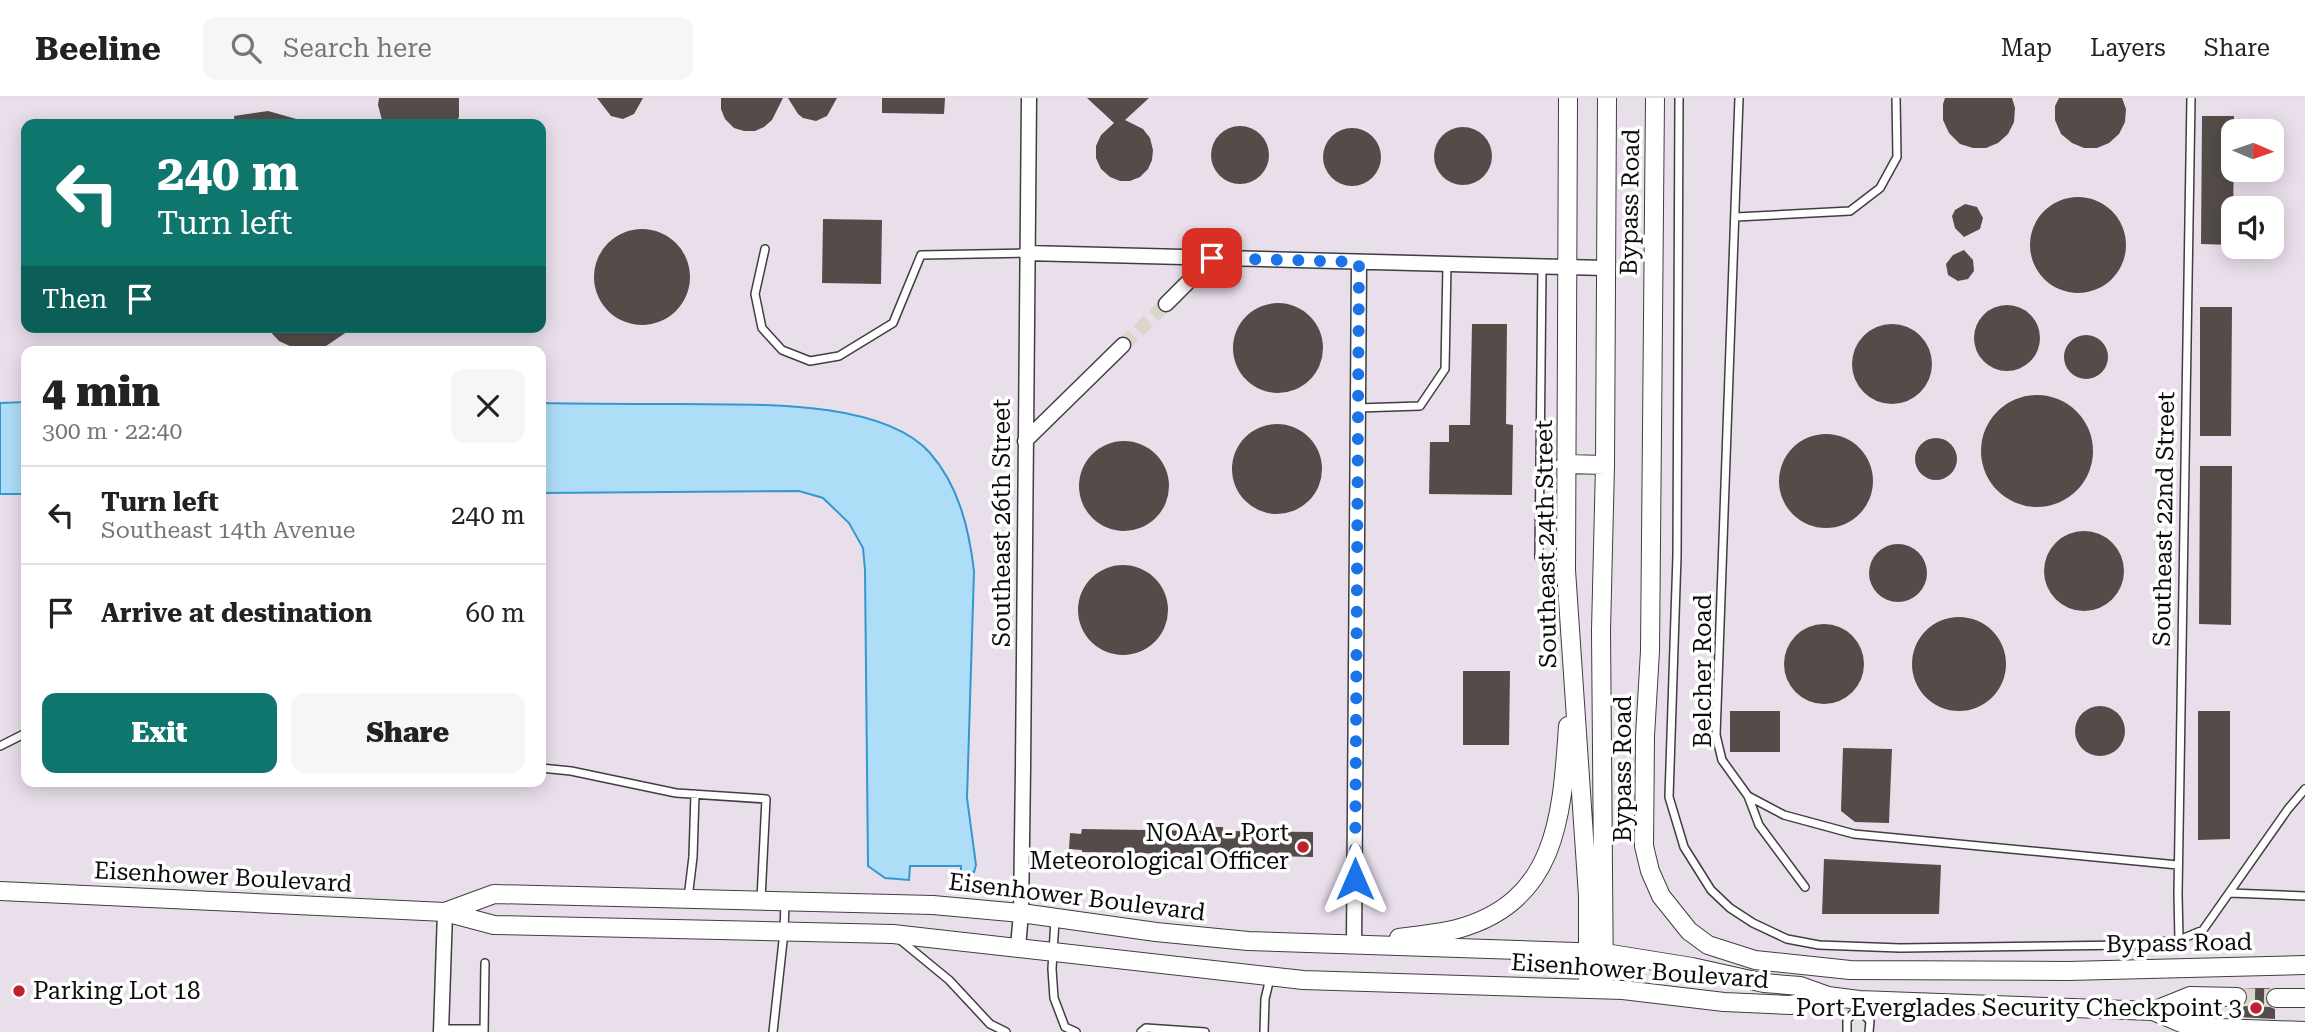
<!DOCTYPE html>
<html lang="en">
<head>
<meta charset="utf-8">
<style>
  body { margin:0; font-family:"Roboto Serif",serif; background:#f6f6f6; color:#222; height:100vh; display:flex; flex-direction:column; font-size:26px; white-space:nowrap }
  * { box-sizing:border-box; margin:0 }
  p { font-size:23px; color:#767676 }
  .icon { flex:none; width:38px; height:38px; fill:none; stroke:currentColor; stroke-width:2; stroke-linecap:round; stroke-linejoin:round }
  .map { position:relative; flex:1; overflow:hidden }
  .side { position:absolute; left:21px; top:248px; width:525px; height:441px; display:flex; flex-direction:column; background:#fff; border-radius:14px; box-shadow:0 4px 18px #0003 }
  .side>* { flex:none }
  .guide { position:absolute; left:21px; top:21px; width:525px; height:214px; border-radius:14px; box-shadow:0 4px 18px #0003; background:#0f766e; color:#fff; overflow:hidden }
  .needle { width:46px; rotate:92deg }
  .fabs { position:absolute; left:2221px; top:21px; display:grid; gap:14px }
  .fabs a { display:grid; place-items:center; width:63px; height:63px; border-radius:14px; background:#fff; box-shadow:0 4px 18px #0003; font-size:35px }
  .pin { position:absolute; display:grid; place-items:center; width:60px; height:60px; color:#fff; margin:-30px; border-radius:14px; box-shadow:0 4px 10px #0006 }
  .me { position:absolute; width:77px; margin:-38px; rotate:0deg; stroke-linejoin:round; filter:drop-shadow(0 0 5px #0008) }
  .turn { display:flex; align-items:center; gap:24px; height:147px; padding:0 21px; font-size:32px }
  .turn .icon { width:91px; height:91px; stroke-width:2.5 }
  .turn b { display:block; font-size:49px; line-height:60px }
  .then { display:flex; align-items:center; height:66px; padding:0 21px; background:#0003; gap:14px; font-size:26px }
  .round { display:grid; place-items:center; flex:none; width:74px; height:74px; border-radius:14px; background:#f6f6f6 }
  .head { display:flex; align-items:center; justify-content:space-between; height:119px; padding:0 21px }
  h1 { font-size:42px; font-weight:800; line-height:52px }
  .action { display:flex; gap:14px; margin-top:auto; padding:14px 21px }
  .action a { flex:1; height:80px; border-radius:14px; background:#0f766e; color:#fff; font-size:28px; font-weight:800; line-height:80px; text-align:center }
  .action a+a { background:#f6f6f6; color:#222 }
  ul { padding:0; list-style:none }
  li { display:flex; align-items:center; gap:21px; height:98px; padding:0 21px; border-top:2px solid #e0e0e0 }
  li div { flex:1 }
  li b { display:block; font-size:26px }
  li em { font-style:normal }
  header { display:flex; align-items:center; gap:42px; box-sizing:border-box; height:98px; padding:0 35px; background:#fff; border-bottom:2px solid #e0e0e0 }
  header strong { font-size:33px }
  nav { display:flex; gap:38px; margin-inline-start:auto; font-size:24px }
  .search { width:490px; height:63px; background:#f6f6f6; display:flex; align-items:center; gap:18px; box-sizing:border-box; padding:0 24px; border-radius:14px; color:#767676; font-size:26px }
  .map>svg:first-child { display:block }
  .industrial { fill:#e9dfeb; fill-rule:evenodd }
  .water { fill:#aedef7; stroke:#3497cf; stroke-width:2 }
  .building { fill:#544c48 }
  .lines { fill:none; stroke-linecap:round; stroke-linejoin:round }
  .minor-tunnel { stroke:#dbd6c9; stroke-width:14; stroke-dasharray:14 7; stroke-linecap:butt }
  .tertiary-tunnel { stroke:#dbd6c9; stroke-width:18; stroke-dasharray:18 9; stroke-linecap:butt }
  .service-casing { stroke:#3f3f3f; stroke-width:10 }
  .minor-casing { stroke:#3f3f3f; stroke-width:17 }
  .tertiary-casing { stroke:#3f3f3f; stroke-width:20 }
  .service { stroke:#fff; stroke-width:7 }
  .minor { stroke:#fff; stroke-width:14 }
  .tertiary { stroke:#fff; stroke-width:18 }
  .route { stroke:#1a73e8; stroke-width:12; stroke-dasharray:0 21.6 }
  .poi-dot { fill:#bd222f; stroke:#fff; stroke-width:2.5 }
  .labels { text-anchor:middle; stroke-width:7; stroke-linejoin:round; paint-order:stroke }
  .street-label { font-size:24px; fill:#0c0c0c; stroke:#fff }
  .poi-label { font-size:24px; fill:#0c0c0c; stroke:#fff; text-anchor:end }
</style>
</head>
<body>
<header>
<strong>Beeline</strong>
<div class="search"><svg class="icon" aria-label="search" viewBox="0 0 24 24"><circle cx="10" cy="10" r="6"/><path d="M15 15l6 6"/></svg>Search here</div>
<nav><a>Map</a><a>Layers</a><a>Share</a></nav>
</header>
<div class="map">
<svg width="2305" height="934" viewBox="0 0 2305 934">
  <rect width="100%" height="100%" fill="#fffaea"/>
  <!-- industrial -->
  <path class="industrial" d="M0,0H2305V934H0ZM26,26H541V229H26ZM2233,33H2272V72H2233ZM2233,110H2272V149H2233ZM26,254H541V684H26Z"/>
  <!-- water -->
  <path class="water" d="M26,304V396H0V305Z
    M541,305C587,306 633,306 679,306C748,307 881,300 930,355C959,388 969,431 974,473L967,700L976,767L974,774L961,776V768H910L909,782L885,780L868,768L865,472L863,450L849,425L823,400L799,393L541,395Z"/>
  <!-- building -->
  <path class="building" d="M379,0H459V19L455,26H383L378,7Z
    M597,0H643L634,16L623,21L611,18Z
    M721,0H783L772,22L764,29L755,33H744L734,30L725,21L721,11Z
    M788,0H837L827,18L816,23L803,20L798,16Z
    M882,0H945L944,16L882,15Z
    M1087,0H1149L1125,22L1143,31L1150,40L1153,52L1152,62L1148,71L1140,79L1130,83H1120L1110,79L1101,71L1096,60V48L1101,37L1114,25Z
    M1945,0H2012L2015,10L2014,24L2008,36L1998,45L1986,50H1973L1960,46L1949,35L1943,22V6Z
    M2059,0H2122L2126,11L2125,24L2119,36L2109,45L2097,50H2084L2072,45L2061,36L2055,22V8Z
    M268,13L300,22L299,26H235L234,18Z
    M2202,18H2234L2233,147L2201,146Z
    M1211 57a29 29 0 1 1 58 0a29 29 0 1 1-58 0Z
    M1434 58a29 29 0 1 1 58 0a29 29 0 1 1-58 0Z
    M1323 59a29 29 0 1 1 58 0a29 29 0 1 1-58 0Z
    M2030 147a48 48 0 1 1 96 0a48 48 0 1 1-96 0Z
    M1965,106L1977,109L1983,120L1980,131L1964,139L1955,130L1952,118L1955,112Z
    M823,121L882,122L881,186L822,185Z
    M594 179a48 48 0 1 1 96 0a48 48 0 1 1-96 0Z
    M1964,152L1973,162L1974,173L1968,181L1958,183L1948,177L1946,166L1953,157Z
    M1233 250a45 45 0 1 1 90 0a45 45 0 1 1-90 0Z
    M1974 240a33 33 0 1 1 66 0a33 33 0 1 1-66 0Z
    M2200,209H2232L2231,338H2200Z
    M1852 266a40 40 0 1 1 80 0a40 40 0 1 1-80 0Z
    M1472,226H1507L1506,326L1513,327L1512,397L1429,396L1430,344H1449V327H1470Z
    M266,229H354L326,248L310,252L294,250L279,243Z
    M2064 259a22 22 0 1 1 44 0a22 22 0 1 1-44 0Z
    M1981 353a56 56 0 1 1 112 0a56 56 0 1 1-112 0Z
    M1232 371a45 45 0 1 1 90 0a45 45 0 1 1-90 0Z
    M1779 383a47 47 0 1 1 94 0a47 47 0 1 1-94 0Z
    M1915 361a21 21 0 1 1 42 0a21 21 0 1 1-42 0Z
    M1079 388a45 45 0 1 1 90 0a45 45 0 1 1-90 0Z
    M2200,368H2232L2231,527L2199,526Z
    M2044 473a40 40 0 1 1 80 0a40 40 0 1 1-80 0Z
    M1869 475a29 29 0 1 1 58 0a29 29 0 1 1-58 0Z
    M1078 512a45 45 0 1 1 90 0a45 45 0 1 1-90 0Z
    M1912 566a47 47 0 1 1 94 0a47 47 0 1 1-94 0Z
    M1784 566a40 40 0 1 1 80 0a40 40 0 1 1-80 0Z
    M1463,573H1510L1509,647H1463Z
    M2075 633a25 25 0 1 1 50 0a25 25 0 1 1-50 0Z
    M1730,613H1780V654H1730Z
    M2198,613H2230V741L2198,742Z
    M1843,650L1892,651L1889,725L1855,724L1841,713Z
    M1208,729H1223V733L1313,734V759L1082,754V752L1069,751L1070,735L1081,736L1082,731L1208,733Z
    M1824,761L1941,767L1939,816H1822Z
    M2244,890H2270L2265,901L2270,909L2275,911V921L2237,919V910L2243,909L2248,900Z"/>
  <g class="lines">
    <!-- minor-tunnel -->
    <path class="minor-tunnel" d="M1123,247L1166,206"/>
    <!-- tertiary-tunnel -->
    <path class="tertiary-tunnel" d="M2237,899L2276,900"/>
    <defs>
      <path id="service" d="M1679,0L1677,458L1669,699L1684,749L1711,792L1730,810L1753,825L1787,841L1819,847L1900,850L2131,847L2179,842L2203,832L2288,711L2305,691
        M1739,0L1716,637L1722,662L1748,698L1784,717L1854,736L2178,767
        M1736,119L1850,113L1880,90L1897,59L1896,0
        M765,151L755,196L762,230L782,252L810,263L839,258L893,225L921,157L1026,155
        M1542,169L1540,367L1565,366
        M1358,310L1420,308L1445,271L1447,167
        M1540,367L1539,459L1566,471
        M0,648L26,635
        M541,670L571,673L676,695L766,701L761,801
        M1748,698L1759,727L1805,789
        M2230,795L2305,798
        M688,800L693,759L695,696
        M1055,822L1052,871L1054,900L1065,929L1076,934
        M899,841L949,882L990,926L1006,934
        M2179,842L2178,796L2191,0
        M1858,910L1870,923L1869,934
        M441,931H484
        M484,934L485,865
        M773,934L784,834L785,804
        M1141,934L1146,930L1205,934
        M1264,934L1265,901L1270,880
        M1847,934V922L1858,910V904"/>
      <path id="minor" d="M1026,155L1606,170
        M1166,206L1212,160
        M1025,343L1123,247
        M1354,847L1359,165
        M1018,849L1021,815L1023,671L1029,0
        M441,934L445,814"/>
      <path id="tertiary" d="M1568,0L1566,472L1588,798V891
        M1655,0L1650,553L1645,638L1644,748L1650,773L1661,798L1689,833L1708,847L1755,862L1850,872L2068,873L2305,867
        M1566,366L1605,367
        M0,793L445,814L494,827L893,836L1303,882L1623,892L1724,904L1791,907L1828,898
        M445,814L494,796L933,807L1021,815L1156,834L1248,843L1605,855L1692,869L1764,885L1800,888L1828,898L1859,902L2153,913L2191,929L2305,933
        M1399,840C1418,837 1439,836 1457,831C1558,804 1562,716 1568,628
        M1604,891L1601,533L1605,367L1607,0
        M2276,900H2305
        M2153,913L2190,898L2237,899"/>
    </defs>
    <!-- service casing -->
    <use href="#service" class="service-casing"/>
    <!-- minor casing -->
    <use href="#minor" class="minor-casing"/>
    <!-- tertiary casing -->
    <use href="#tertiary" class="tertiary-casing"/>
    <!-- service -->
    <use href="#service" class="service"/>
    <!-- minor -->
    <use href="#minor" class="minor"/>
    <!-- tertiary -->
    <use href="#tertiary" class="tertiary"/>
  </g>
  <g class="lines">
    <!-- route -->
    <path class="route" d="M1212,160L1359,164L1355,781"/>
  </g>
  <!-- markers -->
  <g class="poi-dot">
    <circle cx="1303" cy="749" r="7"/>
    <circle cx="19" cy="893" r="7"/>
    <circle cx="2256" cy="910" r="7"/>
  </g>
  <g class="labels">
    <!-- street labels -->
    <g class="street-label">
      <text transform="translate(1630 104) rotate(-89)" y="8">Bypass Road</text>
      <text transform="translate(2164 421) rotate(-89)" y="8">Southeast 22nd Street</text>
      <text transform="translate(1002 425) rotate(-90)" y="8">Southeast 26th Street</text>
      <text transform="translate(1546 446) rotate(-91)" y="8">Southeast 24th Street</text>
      <text transform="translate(1703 573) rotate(-90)" y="8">Belcher Road</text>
      <text transform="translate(1623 671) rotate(-90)" y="8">Bypass Road</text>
      <text transform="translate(223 779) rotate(3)" y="8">Eisenhower Boulevard</text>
      <text transform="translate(1077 799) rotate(7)" y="8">Eisenhower Boulevard</text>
      <text transform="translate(2179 845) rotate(-1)" y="8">Bypass Road</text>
      <text transform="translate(1640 873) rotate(4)" y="8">Eisenhower Boulevard</text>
    </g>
    <!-- poi labels -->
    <g class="poi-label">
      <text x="1289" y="743">NOAA - Port<tspan x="1289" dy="28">Meteorological Officer</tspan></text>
      <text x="33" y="901" text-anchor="start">Parking Lot 18</text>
      <text x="2242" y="918">Port Everglades Security Checkpoint 3</text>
    </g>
  </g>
</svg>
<div class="fabs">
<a><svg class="needle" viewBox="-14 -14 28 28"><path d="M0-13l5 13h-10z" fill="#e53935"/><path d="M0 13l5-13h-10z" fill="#767676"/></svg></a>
<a><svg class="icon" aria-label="sound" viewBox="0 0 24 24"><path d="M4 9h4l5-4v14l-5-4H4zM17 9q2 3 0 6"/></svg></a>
</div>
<div class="pin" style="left:1212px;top:160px;background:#d93025"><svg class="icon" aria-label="arrive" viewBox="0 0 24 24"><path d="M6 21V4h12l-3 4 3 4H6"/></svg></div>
<svg class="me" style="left:1355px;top:781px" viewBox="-20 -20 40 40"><path d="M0-17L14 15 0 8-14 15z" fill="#1a73e8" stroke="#fff" stroke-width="4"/></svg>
<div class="guide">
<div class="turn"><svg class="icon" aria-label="left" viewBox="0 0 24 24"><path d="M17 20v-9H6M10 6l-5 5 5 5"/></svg><div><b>240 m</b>Turn left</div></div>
<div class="then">Then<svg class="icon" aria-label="arrive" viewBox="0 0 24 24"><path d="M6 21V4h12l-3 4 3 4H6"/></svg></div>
</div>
<section class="side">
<div class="head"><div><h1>4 min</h1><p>300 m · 22:40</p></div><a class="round"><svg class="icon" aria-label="close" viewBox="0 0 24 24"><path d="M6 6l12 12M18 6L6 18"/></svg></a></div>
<ul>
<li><svg class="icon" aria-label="left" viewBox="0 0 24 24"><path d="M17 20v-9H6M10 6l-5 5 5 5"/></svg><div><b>Turn left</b><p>Southeast 14th Avenue</p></div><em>240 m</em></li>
<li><svg class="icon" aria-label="arrive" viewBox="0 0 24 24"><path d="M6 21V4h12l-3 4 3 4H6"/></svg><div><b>Arrive at destination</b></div><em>60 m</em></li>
</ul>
<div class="action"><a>Exit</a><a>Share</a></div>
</section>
</div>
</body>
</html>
